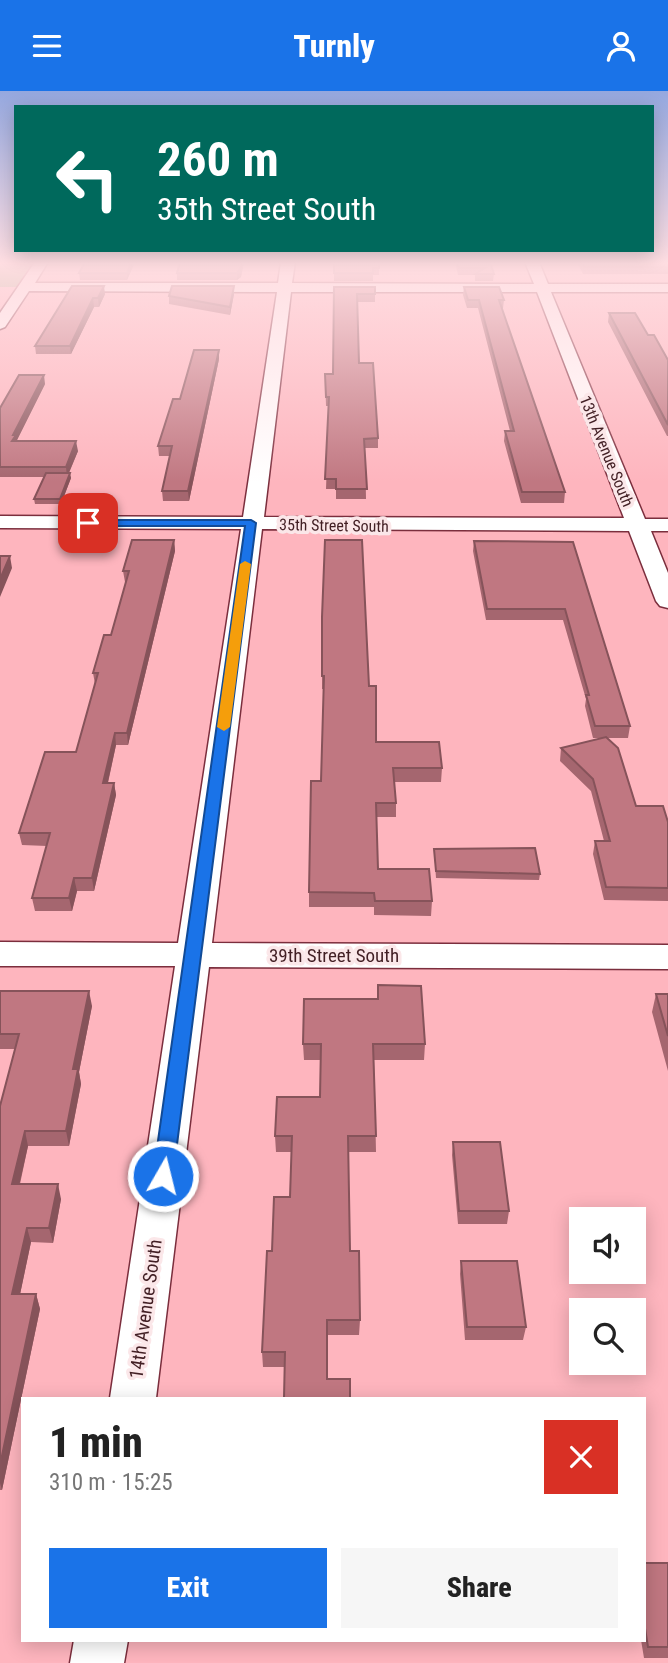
<!DOCTYPE html>
<html lang="en">
<head>
<meta charset="utf-8">
<style>
  body { margin:0; font-family:"Roboto Condensed",sans-serif; background:#f6f6f6; color:#222; height:100vh; display:flex; flex-direction:column; font-size:26px; white-space:nowrap }
  * { box-sizing:border-box; margin:0 }
  p { font-size:23px; color:#767676 }
  .icon { flex:none; width:38px; height:38px; fill:none; stroke:currentColor; stroke-width:2; stroke-linecap:round; stroke-linejoin:round }
  .map { position:relative; flex:1; overflow:hidden }
  .details { position:absolute; left:21px; top:1306px; width:625px; height:245px; display:flex; flex-direction:column; background:#fff; border-radius:0px; box-shadow:0 4px 18px #0003 }
  .details>* { flex:none }
  .hud { position:absolute; left:14px; top:14px; width:640px; height:147px; border-radius:0px; box-shadow:0 4px 18px #0003; background:#00695c; color:#fff; overflow:hidden }
  .buttons { position:absolute; left:569px; top:1116px; display:grid; gap:14px }
  .buttons a { display:grid; place-items:center; width:77px; height:77px; border-radius:0px; background:#fff; box-shadow:0 4px 18px #0003; font-size:35px }
  .pin { position:absolute; display:grid; place-items:center; width:60px; height:60px; color:#fff; margin:-30px; border-radius:14px; box-shadow:0 4px 10px #0006 }
  .me { position:absolute; width:77px; margin:-38px; rotate:8deg; stroke-linejoin:round; filter:drop-shadow(0 0 5px #0008) }
  .turn { display:flex; align-items:center; gap:24px; height:147px; padding:0 28px; font-size:32px }
  .turn .icon { width:91px; height:91px; stroke-width:2.5 }
  .turn b { display:block; font-size:49px; line-height:60px }
  .round { display:grid; place-items:center; flex:none; width:74px; height:74px; border-radius:0px; background:#f6f6f6 }
  .summary { display:flex; align-items:center; justify-content:space-between; height:119px; padding:0 28px }
  h1 { font-size:42px; font-weight:800; line-height:52px }
  .button { display:flex; gap:14px; margin-top:auto; padding:14px 28px }
  .button a { flex:1; height:80px; border-radius:0px; background:#1a73e8; color:#fff; font-size:28px; font-weight:800; line-height:80px; text-align:center }
  .button a+a { background:#f6f6f6; color:#222 }
  header { display:flex; justify-content:space-between; align-items:center; height:91px; padding:0 28px; background:#1a73e8; color:#fff; font-size:32px; font-weight:800 }
  .map>svg:first-child { display:block }
  .green { fill:#94ad7e }
  .lines { fill:none; stroke-linecap:round; stroke-linejoin:round }
  .minor-casing { stroke:#7b2e3d; stroke-width:3 }
  .minor { fill:#fff; fill-rule:evenodd }
  .wall { fill:#a5666f }
  .shaded-wall { fill:#86535a }
  .building { fill:#c07781; stroke:#86535a; stroke-width:2 }
  .route { fill:#1a73e8; stroke:#114b97; stroke-width:2 }
  .slow { fill:#f59e0b }
  .labels { text-anchor:middle; stroke-width:7; stroke-linejoin:round; paint-order:stroke }
  .far-street-label { font-size:16px; fill:#421f24; stroke:#fbe7e9 }
  .street-label { font-size:19px; fill:#421f24; stroke:#fbe7e9 }
</style>
</head>
<body>
<header><svg class="icon" aria-label="menu" viewBox="0 0 24 24"><path d="M4 6h16M4 12h16M4 18h16"/></svg>Turnly<svg class="icon" aria-label="person" viewBox="0 0 24 24"><circle cx="12" cy="8" r="4"/><path d="M4 21q1-7 8-7t8 7"/></svg></header>
<div class="map">
<svg width="668" height="1572" viewBox="0 0 668 1572">
  <rect width="100%" height="100%" fill="#feb5be"/>
  <!-- green -->
  <path class="green" d="M0,171H41L25,196H0Z"/>
  <g class="lines">
    <defs>
      <path id="minor" d="M35,171H48L35,192H278L281,171H295L292,192L534,193L525,171H539L548,193H668V201H551L645,428H668V440H651L668,482V517L660,515L656,510L629,440L262,438L212,852L668,854V878L209,876L156,1307H110L175,875H0V851L178,852L241,438L0,437V425L243,426L277,201L29,200L5,236L0,238V222ZM291,201H537L624,427L264,426Z
        M74,1549H128L124,1572H70Z"/>
    </defs>
    <!-- minor casing -->
    <use href="#minor" class="minor-casing"/>
    <!-- minor -->
    <use href="#minor" class="minor"/>
  </g>
  <!-- wall -->
  <path class="wall" d="M135,171L127,189H80L79,182Z
    M244,171L241,186L237,189H177V182Z
    M334,171L379,177V184H373V190H334Z
    M455,171H490L494,183L493,190H475V184H458Z
    M577,171H668V183H583Z
    M72,195L105,203L99,216H94L71,263H36L35,255Z
    M334,196L375,203V211H357L359,272L378,347V357H365L366,408H336V398H326L329,315H326L325,283H333Z
    M464,196L504,209L503,217H502L565,401L564,412H521L504,350L505,340H510L478,217H467L463,204Z
    M234,203L230,224L169,213V205Z
    M609,222L648,244L668,269V345H667L608,231Z
    M219,268L189,410H163L162,400L170,365H159L158,355L180,308Z
    M45,293L17,349L78,360L69,382L71,387L61,413H35L34,408L44,386H0V317Z
    M174,449L175,460L128,654H116L108,692H114L116,704L94,800H77L72,820H35L32,807L47,755L22,754L19,742L76,661L95,593L93,582L111,544L126,491H125L123,480Z
    M474,450L573,451L630,635L628,647H607L636,715L668,731V810L604,809L593,763L595,750H604L591,700L560,670L561,657L602,647H593L585,615L586,608L563,529H486L473,460Z
    M322,526L369,595L376,651L442,677L441,691H394L396,712V726H376L378,778L432,810L431,825L374,824V816H309V801L321,690L324,598H322Z
    M434,758L540,783L539,789L436,787Z
    M378,894L425,953L424,969H374L376,1061H348L350,1160L360,1229L359,1244H327V1288L350,1307L285,1276H263L262,1261L272,1160L290,1106L292,1061H276L275,1045L320,1006V969H304L303,953L377,908Z
    M0,900L92,915L79,981L81,993L69,1055H28L20,1093L61,1108L53,1152L31,1151L20,1203H36L40,1218L2,1399H0V1015L15,958H0Z
    M656,903H668V980L652,921Z
    M453,1051L509,1120L507,1133H458L452,1064Z
    M461,1170L526,1236L523,1249H465L460,1183Z
    M644,1472H668V1567H644L641,1549H644Z"/>
  <!-- shaded-wall -->
  <path class="shaded-wall" d="M131,171H135L127,189V182Z
    M242,171H244L241,186L237,189V182Z
    M104,195L105,203L99,216L98,207Z
    M234,195V203L230,224V216Z
    M93,207L94,216L71,263L70,255Z
    M219,259V268L189,410L188,400Z
    M44,284L45,293L17,349V353L12,350L13,344Z
    M76,350L78,360L67,386L66,376Z
    M70,382L71,387L61,413L60,408Z
    M174,449L175,460L128,654L127,642Z
    M10,465L12,477L0,506V488Z
    M115,642L116,654L105,704L103,692Z
    M114,692L116,704L94,800L92,787Z
    M74,787L77,800L72,820L69,807Z
    M89,900L92,915L79,981L81,993L69,1055L66,1040L73,978Z
    M25,1040L28,1055L16,1108L12,1093Z
    M58,1093L61,1108L53,1152L49,1137Z
    M27,1137L31,1151L17,1218L12,1203Z
    M36,1203L40,1218L2,1399L0,1392V1374Z"/>
  <!-- building -->
  <path class="building" d="M85,171H131L127,182H79Z
    M180,171H242L240,178L237,182H177Z
    M334,171H379V177H373V182H334Z
    M457,171H490L494,183H475L485,177H459Z
    M582,171H668V176H584Z
    M72,195H104L98,207H93L70,255H35Z
    M172,195H234L230,216L169,205Z
    M334,196H375V203H357L359,272H373L378,347L364,348L367,398H336V388H325L329,306H326L325,283H333Z
    M464,196H499L504,209H499L565,401H522L505,340H514L479,209H468Z
    M609,222H635L648,244H654L668,269V334Z
    M194,259H219L188,400H162L172,355H158L173,308H180Z
    M19,284H44L13,344H16L12,350H76L66,376H0V317Z
    M46,382H70L60,408H34Z
    M132,449H174L127,642H115L103,692H114L92,787H74L69,807H32L50,742H19L45,661H76L98,582H93L104,544H111L129,480H123Z
    M325,449H362L369,595H376V651H439L442,677H393L396,712H376L378,778H429L432,810H375L374,802L309,801L311,690H321L324,585H322V526Z
    M474,450L573,451L630,635H595L586,604H589L565,518H487Z
    M0,465H10L0,488Z
    M606,646L618,657L636,715H663L668,731V797L606,796L595,750H610L593,688L561,657Z
    M535,757L540,783L436,780L434,758Z
    M378,894L421,895L425,953H373L376,1045H348L350,1160H359L360,1229H327V1288H350V1307H284L285,1261H262L267,1160H272L274,1106H290L292,1045H275L277,1006H320L321,953H303L304,908H378Z
    M0,900H89L73,978H78L66,1040H25L12,1093H58L49,1137H27L12,1203H36L0,1374V1015L19,943H0Z
    M656,903H668V945Z
    M453,1051H500L509,1120H459Z
    M461,1170H517L526,1236H467Z
    M644,1472H668V1556H648L644,1531Z"/>
  <!-- sky -->
  <linearGradient id="sky" x2="0" y2="1"><stop stop-color="#95a8df"/><stop offset="0.44" stop-color="#ffdee2"/><stop offset="1" stop-color="#ffdee2" stop-opacity="0"/></linearGradient>
  <rect width="668" height="391" fill="url(#sky)"/>
  <!-- route -->
  <path class="route" d="M85,429H251L256,432L173,1085L170,1091L163,1094L156,1091L153,1085L245,435H88L85,434Z"/>
  <!-- slow -->
  <path class="slow" d="M245,470L251,473L230,636L224,640L217,636L240,473Z"/>
  <g class="labels">
    <!-- far-street labels -->
    <g class="far-street-label">
      <text transform="translate(607 360) rotate(68)" y="6">13th Avenue South</text>
      <text transform="translate(334 434) rotate(1)" y="6">35th Street South</text>
    </g>
    <!-- street labels -->
    <g class="street-label">
      <text x="334" y="871">39th Street South</text>
      <text transform="translate(145 1218) rotate(-82)" y="7">14th Avenue South</text>
    </g>
  </g>
</svg>
<div class="buttons">
<a><svg class="icon" aria-label="sound" viewBox="0 0 24 24"><path d="M4 9h4l5-4v14l-5-4H4zM17 9q2 3 0 6"/></svg></a>
<a><svg class="icon" aria-label="search" viewBox="0 0 24 24"><circle cx="10" cy="10" r="6"/><path d="M15 15l6 6"/></svg></a>
</div>
<div class="pin" style="left:88px;top:432px;background:#d93025"><svg class="icon" aria-label="arrive" viewBox="0 0 24 24"><path d="M6 21V4h12l-3 4 3 4H6"/></svg></div>
<svg class="me" style="left:163px;top:1085px" viewBox="-20 -20 40 40"><circle r="17" fill="#1a73e8" stroke="#fff" stroke-width="3"/><path d="M0-11L8 9 0 5-8 9z" fill="#fff"/></svg>
<div class="hud">
<div class="turn"><svg class="icon" aria-label="left" viewBox="0 0 24 24"><path d="M17 20v-9H6M10 6l-5 5 5 5"/></svg><div><b>260 m</b>35th Street South</div></div>
</div>
<section class="details">
<div class="summary"><div><h1>1 min</h1><p>310 m · 15:25</p></div><a class="round" style="background:#d93025;color:#fff"><svg class="icon" aria-label="close" viewBox="0 0 24 24"><path d="M6 6l12 12M18 6L6 18"/></svg></a></div>
<div class="button"><a>Exit</a><a>Share</a></div>
</section>
</div>
</body>
</html>
